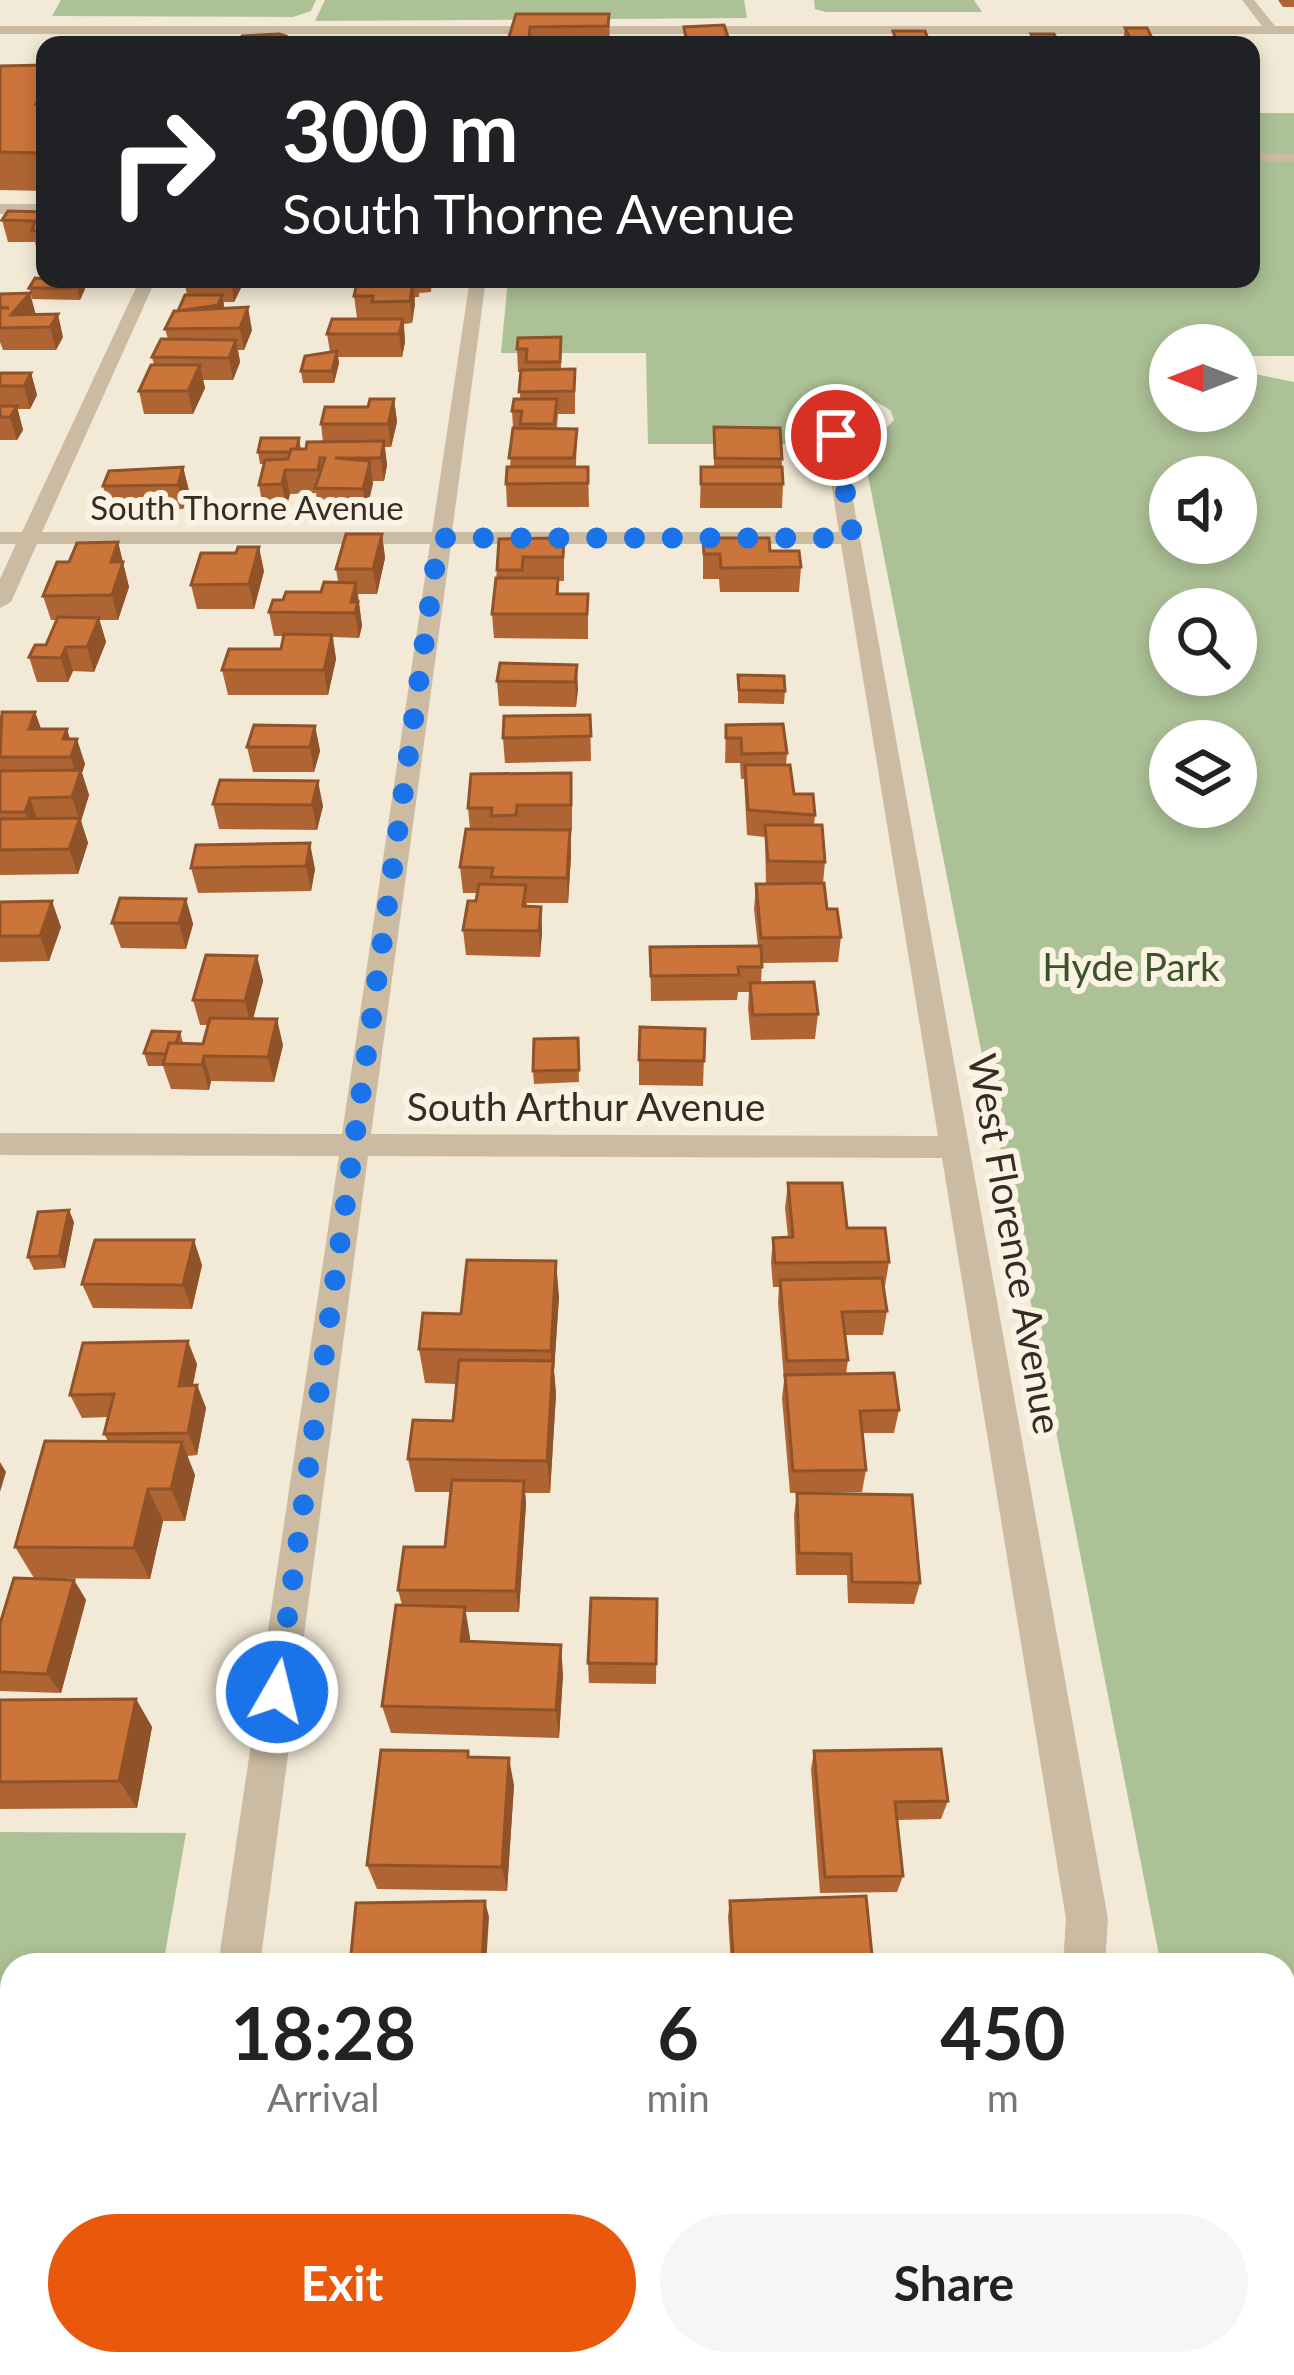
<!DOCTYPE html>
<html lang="en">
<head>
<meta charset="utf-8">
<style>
  body { margin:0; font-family:Lato,sans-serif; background:#f6f6f6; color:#222; height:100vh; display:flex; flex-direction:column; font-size:45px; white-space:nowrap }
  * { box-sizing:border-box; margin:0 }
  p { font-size:39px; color:#767676 }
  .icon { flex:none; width:66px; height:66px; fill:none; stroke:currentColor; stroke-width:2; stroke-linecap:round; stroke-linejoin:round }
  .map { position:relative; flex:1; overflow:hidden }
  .details { position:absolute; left:0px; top:1953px; width:1296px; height:423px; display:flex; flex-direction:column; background:#fff; border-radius:36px 36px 0 0; box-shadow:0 6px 18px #0003 }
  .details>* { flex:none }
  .top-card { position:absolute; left:36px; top:36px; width:1224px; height:252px; border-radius:24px; box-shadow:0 6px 18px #0003; background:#202124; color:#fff; overflow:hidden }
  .needle { width:78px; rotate:270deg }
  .controls { position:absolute; left:1149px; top:324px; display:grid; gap:24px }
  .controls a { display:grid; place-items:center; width:108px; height:108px; border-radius:50%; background:#fff; box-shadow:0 6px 18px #0003; font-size:60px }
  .pin { position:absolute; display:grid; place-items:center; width:102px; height:102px; color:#fff; margin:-51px; border:6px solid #fff; border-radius:50%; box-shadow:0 3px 12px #0007 }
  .me { position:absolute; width:132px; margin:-66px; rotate:8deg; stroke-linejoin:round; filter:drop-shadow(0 0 9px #0008) }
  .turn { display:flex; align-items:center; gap:42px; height:252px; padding:0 48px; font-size:54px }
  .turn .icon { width:156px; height:156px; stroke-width:2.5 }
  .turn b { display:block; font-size:84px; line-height:102px }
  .eta { display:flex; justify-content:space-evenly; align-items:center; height:204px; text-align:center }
  .eta b { font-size:72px; font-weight:700; line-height:84px }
  .primary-button { display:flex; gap:24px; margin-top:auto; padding:24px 48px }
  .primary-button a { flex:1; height:138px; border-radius:72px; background:#ea580c; color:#fff; font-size:48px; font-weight:700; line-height:138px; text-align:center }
  .primary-button a+a { background:#f6f6f6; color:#222 }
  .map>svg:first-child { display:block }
  .green { fill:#acc196; fill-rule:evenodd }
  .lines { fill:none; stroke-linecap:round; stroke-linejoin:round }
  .minor { fill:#cabba2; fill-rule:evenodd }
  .wall { fill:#af6533 }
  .shaded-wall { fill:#8f5229 }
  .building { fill:#cc753b; stroke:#8f5229; stroke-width:3 }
  .route { stroke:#1a73e8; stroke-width:21; stroke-dasharray:0 37.8 }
  .labels { text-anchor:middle; stroke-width:12; stroke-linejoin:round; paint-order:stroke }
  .far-street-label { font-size:33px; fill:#342c25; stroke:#faf3e3 }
  .park-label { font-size:39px; fill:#3d5428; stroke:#faf3e3 }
  .street-label { font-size:39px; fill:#342c25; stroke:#faf3e3 }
</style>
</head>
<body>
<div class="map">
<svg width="1294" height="2375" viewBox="0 0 1294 2375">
  <rect width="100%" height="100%" fill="#f2e9d6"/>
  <!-- green -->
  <path class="green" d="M61,0H316L311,11L293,17L52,16Z
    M325,0H744L747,18L315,21Z
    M814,0H974L982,12H826L815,9Z
    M1251,113H1294V356H1236V345H1170V356L1162,357L1170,359V411H1236V370L1294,382V2375H1171L1169,2364H1284V1965H1161L865,460L867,448L894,420L891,411C868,393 827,390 804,409L805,444H648L646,353H501L508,279H1251ZM1170,477H1236V543H1170ZM1170,609H1236V675H1170ZM1170,741H1236V807H1170Z
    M0,1832L186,1833L163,1965H12V2364H95L93,2375H0Z"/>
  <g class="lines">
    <!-- minor -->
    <path class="minor" d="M1242,0H1254L1275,26H1294V34H0V26H1262Z
      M1251,153H1294V161H1251Z
      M0,204H45V214H0Z
      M140,279H156L42,532H432L470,279H486L452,532H839L826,450L837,414L852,418L844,450L1108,1919L1105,1965H1063L1066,1919L942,1158L368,1156L260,1965H218L339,1156L0,1155V1133L342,1134L430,544H37L11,602L0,608V579L16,544H0V532H22ZM451,544H841L938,1136L371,1134Z
      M158,2364H206L204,2375H156Z"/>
  </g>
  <!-- wall -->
  <path class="wall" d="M1278,0H1294V7H1283Z
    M516,14H609L610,45H509Z
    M1125,28L1155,44V45H1122Z
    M893,31L928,39L927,45H892Z
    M45,65V191L0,190V66Z
    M45,212V269L41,252H37L35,242H8L2,220Z
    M45,279H83L85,289L80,300L32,299L29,288Z
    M240,279L242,286L234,302H224L223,309L252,330L244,350H238L240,362L233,380H203L205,388L193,414H144L139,391L154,365L152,357L168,339L165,329L187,295L184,280Z
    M369,279H432L431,292L419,293V297H415L412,323L404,324L405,342L402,357H338L339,363L334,383H303L301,371L330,352L327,334L375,319L357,318L354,296L369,283Z
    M0,294L36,314L63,337L56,350H3L0,342Z
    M561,337V369L575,392V414H558L557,428L577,429L576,467H588L589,507H507L506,484L510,467L513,428L512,411L520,399L521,372H518L517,349Z
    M0,373H31L37,395L30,409H17L23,430L17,440H0Z
    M394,399L397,422L391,447H385L387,465L384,481H373L366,513L319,512L316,493L290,494L286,508H263L259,485L264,464H260L258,452L299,438L301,449H306L323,442L321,424Z
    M714,427L780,428L783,484L782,508H700L701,467H714Z
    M183,467L189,491L183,509L109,510L103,486Z
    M382,534L385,558L377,594H358L362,626L359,638L333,637L336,659L328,695H228L222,670L281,649L284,636H274L269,612L283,600L321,592L338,582L336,569Z
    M564,538V581H558L559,594H588V639L494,638L492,614L497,570Z
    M703,538L770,551L801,567L799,592H720L719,579H703Z
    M118,542L129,587L118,620H99L106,642L94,672L73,671L68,682H37L29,657L46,645L57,620H51L43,596L69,562Z
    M264,571L254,609H197L191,585Z
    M577,665L576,707L499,706L497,681Z
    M738,675L785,691L784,704L738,703Z
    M35,712L41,729H67L70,739L85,764L82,773L89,795L81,821L88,843L78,874L0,875V716Z
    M590,715L591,761L505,763L503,738Z
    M726,725L787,753L786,765L794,794L815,815L814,825L825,862L823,883L827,909L841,937L838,962L762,963L761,983L818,1014L815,1039L751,1040L748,1008L749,992H738L737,1000L651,1001L650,947L758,946L754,909L756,884H766L765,837L747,835L744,779H741L740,763H725Z
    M315,726L320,751L314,772H253L247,747Z
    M572,798V830H551H570L571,856L568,903H527V907H541L542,932L540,957L466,955L463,930L477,893H463L460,867L470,829L468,808Z
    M213,804L323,806L317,830L219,829Z
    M196,845L315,869L311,891L198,893L191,868Z
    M186,899L193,924L186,949L121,948L112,923Z
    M0,902L61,927L49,961L0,962Z
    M257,956L263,981L253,1019L283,1045L274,1082L211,1081L209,1090L171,1089L163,1066H148L144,1053L180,1032L183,1043L203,1044L208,1025H200L193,1000Z
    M705,1029L703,1086L639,1085V1060Z
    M578,1038L579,1082L534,1084L533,1071Z
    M788,1183L889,1262L885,1286H883L887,1311L883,1335H845L848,1360L846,1374L899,1410L894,1433H862L866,1470L862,1492L790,1493L782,1398L784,1381L778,1303L779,1287H773L771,1262L773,1238L788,1237L785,1208Z
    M74,1222L65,1268L34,1270L28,1257Z
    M202,1265L192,1309L93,1308L82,1284Z
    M559,1296L554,1371L556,1394L550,1493H525L526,1503L519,1612H465L470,1642L563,1674L559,1738L391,1733L382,1706L402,1605L398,1590L445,1547L451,1492H415L408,1459L453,1421L457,1384L425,1383L419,1349L461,1314Z
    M197,1364L193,1385H197L206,1408L197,1455L187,1456L195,1475L185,1521H163L150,1579L34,1578L15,1547L108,1441L104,1434L108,1417L82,1418L70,1395Z
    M797,1493L920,1583L914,1604L848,1603L847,1575H796L794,1515Z
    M74,1580L86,1600L61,1693L0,1691V1624Z
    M657,1599L656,1684L589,1683L588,1663Z
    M136,1699L152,1727L137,1808L0,1809V1700Z
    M468,1751L469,1757L514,1785L507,1891L377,1889L367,1865Z
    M814,1751L948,1801L941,1819L897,1820L903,1876L897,1892L820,1893L811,1769Z
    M730,1901L873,1965H731L728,1917Z
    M836,2364H1069L1070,2375H836Z"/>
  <!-- shaded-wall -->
  <path class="shaded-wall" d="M82,279L85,289L80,300L77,288Z
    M231,279H240L242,286L234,302Z
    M413,283L415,305L412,323L410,301Z
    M30,293L36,315H11Z
    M222,295L224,307L220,316L178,311Z
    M248,307L252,330L244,350L240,328Z
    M58,314L63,337L56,350L50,327Z
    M403,319L405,342L402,357L399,334Z
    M236,340L240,362L233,380L229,358Z
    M337,351L339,363L334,383L332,371Z
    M200,365L205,388L193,414L188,391Z
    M31,373L37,395L30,409L24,386Z
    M394,399L397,422L391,447L388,424Z
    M17,406L23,430L17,440L10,417Z
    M384,441L387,465L384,481L381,458Z
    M370,461L373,484L366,513L363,489Z
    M183,467L189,491L183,509L178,485Z
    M285,470L290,494L286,508L282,484Z
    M382,534L385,558L377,594L373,569Z
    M118,542L129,587L118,620L112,595L111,562Z
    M259,547L264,571L254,609L249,584Z
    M356,583L362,626L359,638L355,613L351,602Z
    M99,618L106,642L94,672L87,647Z
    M332,635L336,659L328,695L324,670Z
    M66,647L73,671L68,682L61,658Z
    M577,665L578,690L576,707L575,682Z
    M35,712L44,737L29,729Z
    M315,726L320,751L314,772L310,747Z
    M67,729L73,750L77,739L85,764L82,773L89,795L81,821L88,843L78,874L69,849L79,819L72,797L78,778L63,739Z
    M318,781L323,806L317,830L312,805Z
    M30,798L39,823L34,837L25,812Z
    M570,830L571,856L568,903L567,878Z
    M310,843L315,869L311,891L306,866Z
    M186,899L193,924L186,949L179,923Z
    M52,901L61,927L49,961L40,936Z
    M541,907L542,932L540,957L539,931Z
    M257,956L263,981L251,1026L245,1001Z
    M277,1019L283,1045L274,1082L268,1057Z
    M204,1056L211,1081L209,1090L202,1065Z
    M69,1210L74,1222L65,1268L59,1256Z
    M194,1240L202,1265L192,1309L183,1285Z
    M556,1261L559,1296L554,1371L556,1394L550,1493L547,1461L552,1374L551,1351Z
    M188,1341L197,1364L188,1409L179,1386Z
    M197,1385L206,1408L197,1455L188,1433Z
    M182,1442L195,1475L185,1521L171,1489Z
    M0,1462L6,1472L0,1492Z
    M524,1481L526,1503L519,1612L516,1591Z
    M148,1489L163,1521L150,1579L134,1548Z
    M74,1580L86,1600L61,1693L47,1674Z
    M465,1607L470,1637L467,1671L461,1641Z
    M561,1645L563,1674L559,1738L556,1710Z
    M136,1699L152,1727L137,1808L119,1781Z
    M509,1758L514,1785L507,1891L502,1867Z
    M485,1901L489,1917L486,1965H482Z
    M456,2364L464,2371V2375H456Z"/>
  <!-- building -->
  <path class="building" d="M516,14H609L608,26L530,27L529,40H508Z
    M724,25L730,43L728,45H687L684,27Z
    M1125,28H1147L1155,44H1133Z
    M893,31H925L928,39H913L915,45H898Z
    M279,34L286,36L283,45H237L242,36Z
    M1031,34H1054L1060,45H1036Z
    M1196,42L1198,45H1168L1167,43Z
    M45,65V89L36,104H45V153L0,152V66Z
    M8,211L45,212V231H32L35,221L2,220Z
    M35,278L45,279H82L77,288H29Z
    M357,283H413L410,301L372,302L373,296H354Z
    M30,293L11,315L58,314L50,327L0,328V308H9L0,307V294Z
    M185,295H222L218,305L178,311Z
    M248,307L240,328L165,329L174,311Z
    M332,319H403L399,334H327Z
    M561,337L560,362H526L527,349H517L518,338Z
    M161,339L236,340L229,358L152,357Z
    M337,351L332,371H301L305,356Z
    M151,365H200L188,391H139Z
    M575,369L574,391L519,392L521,370Z
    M0,373H31L24,386H0Z
    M370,399H394L388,424H321L325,407H368Z
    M514,399H557L554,424H520L522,411H512Z
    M0,406H17L10,417H0Z
    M714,427L780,428L782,459L715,458Z
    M513,428L577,429L574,458H509Z
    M261,438H299L297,449H291L290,452H258Z
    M384,441L381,458H335L370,461L363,489L315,488L325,458H320L318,470H285L282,484L259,485L265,460L288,459L291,449H306L307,442Z
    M183,467L178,485L103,486L109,471Z
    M507,467H588V483L506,484Z
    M701,467H782L783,484H701Z
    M346,534H382L373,569H336Z
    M564,538L563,557H523L522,570H497L499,539Z
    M703,538H769L770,551H799L801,567L721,568L720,554H704Z
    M118,542L111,562H123L112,595L43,596L57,562H69L77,543Z
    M238,547H259L249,584L191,585L201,553H236Z
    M496,578H558L557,594H588L587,614H492Z
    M324,582L356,583L351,602H358L355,613L269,612L273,600H283L286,592H321Z
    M58,617L99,618L87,647H66L61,658L29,657L35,645H46Z
    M284,634L332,635L324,670H222L229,649H281Z
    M500,663L577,665L575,682L497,681Z
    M738,675L784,676L785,691L739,690Z
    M2,712H35L29,729H67L63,739H77L71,757H0Z
    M590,715L591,736L503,738L504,716Z
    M783,724L787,753L742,754L741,738H726V725Z
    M254,725L315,726L310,747H247Z
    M745,765H790L794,794H813L815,815L748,810Z
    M81,770L72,797L30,798L25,812H0V771Z
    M571,773V805H517L516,815L491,816L492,808H468L471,774Z
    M220,780L318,781L312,805L213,804Z
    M80,818L69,849L0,850V819Z
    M765,825H822L825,862L768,861Z
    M466,829L570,830L567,878L491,877L493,868L460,867Z
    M310,843L306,866L191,868L196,845Z
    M824,883L827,909H837L841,937L761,938L756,884Z
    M479,884L526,885L523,906L541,907L539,931L463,930L468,901H476Z
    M120,898L186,899L179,923H112Z
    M52,901L40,936H0V902Z
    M761,946L762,967H738L739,975L651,976L650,947Z
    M206,955L257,956L245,1001L193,1000Z
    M814,982L818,1014L753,1015L750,983Z
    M210,1018L277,1019L268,1057L204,1056L202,1065L163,1064L169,1043L203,1044Z
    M640,1027L705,1029L704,1061L639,1060Z
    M152,1031L180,1032L176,1043H169L166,1054L144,1053Z
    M578,1038L579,1070L533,1071L534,1039Z
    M788,1183H842L847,1228H885L889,1262L775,1263L773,1238L793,1237Z
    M69,1210L59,1256L28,1257L38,1212Z
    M95,1240H194L183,1285L82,1284Z
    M467,1260L556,1261L551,1351L419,1349L423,1313L461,1314Z
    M882,1278L887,1311L842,1312L848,1360L787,1361L780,1280Z
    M188,1341L179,1386L197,1385L188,1433L104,1434L114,1394L70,1395L83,1343Z
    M459,1360L553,1361L547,1461L408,1459L413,1420L453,1421Z
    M894,1373L899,1410L860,1411L866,1470L793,1471L785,1375Z
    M45,1441L182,1442L171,1489H148L134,1548L15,1547Z
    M452,1480L524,1481L516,1591L398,1590L404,1547H445Z
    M797,1493L912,1495L920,1583L852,1582L851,1554L799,1553Z
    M14,1578L74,1580L47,1674L0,1672V1624Z
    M591,1598L657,1599L656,1664L588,1663Z
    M396,1605L465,1607L461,1641L561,1645L556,1710L382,1706Z
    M136,1699L119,1781L0,1782V1700Z
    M941,1749L948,1801L895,1802L903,1876L825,1877L814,1751Z
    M381,1750L468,1751V1757L509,1758L502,1867L367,1865Z
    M866,1896L873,1965H792L791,1955L733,1956L730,1901Z
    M485,1901L482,1965H350L356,1903Z
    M304,2364L401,2365L456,2364V2375H303Z
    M844,2364H1069L1070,2375H845Z"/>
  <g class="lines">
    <!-- route -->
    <path class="route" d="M277,1692L439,538H853L836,435"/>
  </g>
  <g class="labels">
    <!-- far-street labels -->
    <g class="far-street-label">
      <text x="247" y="520">South Thorne Avenue</text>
    </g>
    <!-- park labels -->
    <g class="park-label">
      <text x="1131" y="981">Hyde Park</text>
    </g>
    <!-- street labels -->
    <g class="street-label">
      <text x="586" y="1121">South Arthur Avenue</text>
      <text transform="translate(1015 1244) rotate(80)" y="14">West Florence Avenue</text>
    </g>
  </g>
</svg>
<div class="controls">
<a><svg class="needle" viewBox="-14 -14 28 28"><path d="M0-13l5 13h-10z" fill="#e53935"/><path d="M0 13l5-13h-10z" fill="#767676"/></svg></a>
<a><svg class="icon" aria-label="sound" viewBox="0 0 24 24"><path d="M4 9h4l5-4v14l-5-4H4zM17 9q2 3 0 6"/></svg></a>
<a><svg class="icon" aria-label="search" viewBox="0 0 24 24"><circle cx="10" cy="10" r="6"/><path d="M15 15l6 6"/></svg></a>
<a><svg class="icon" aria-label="layers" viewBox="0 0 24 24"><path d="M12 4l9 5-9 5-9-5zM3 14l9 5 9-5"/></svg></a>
</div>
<div class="pin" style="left:836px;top:435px;background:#d93025"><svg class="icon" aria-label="arrive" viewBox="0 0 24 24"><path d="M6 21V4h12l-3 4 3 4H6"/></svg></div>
<svg class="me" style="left:277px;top:1692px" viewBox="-20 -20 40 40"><circle r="17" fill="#1a73e8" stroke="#fff" stroke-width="3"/><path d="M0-11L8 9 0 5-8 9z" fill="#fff"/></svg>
<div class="top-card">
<div class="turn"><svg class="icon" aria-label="right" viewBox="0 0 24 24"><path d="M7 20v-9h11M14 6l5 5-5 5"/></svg><div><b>300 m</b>South Thorne Avenue</div></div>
</div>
<section class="details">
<div class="eta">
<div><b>18:28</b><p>Arrival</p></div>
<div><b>6</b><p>min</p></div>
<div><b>450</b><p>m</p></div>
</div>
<div class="primary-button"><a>Exit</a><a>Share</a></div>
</section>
</div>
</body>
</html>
